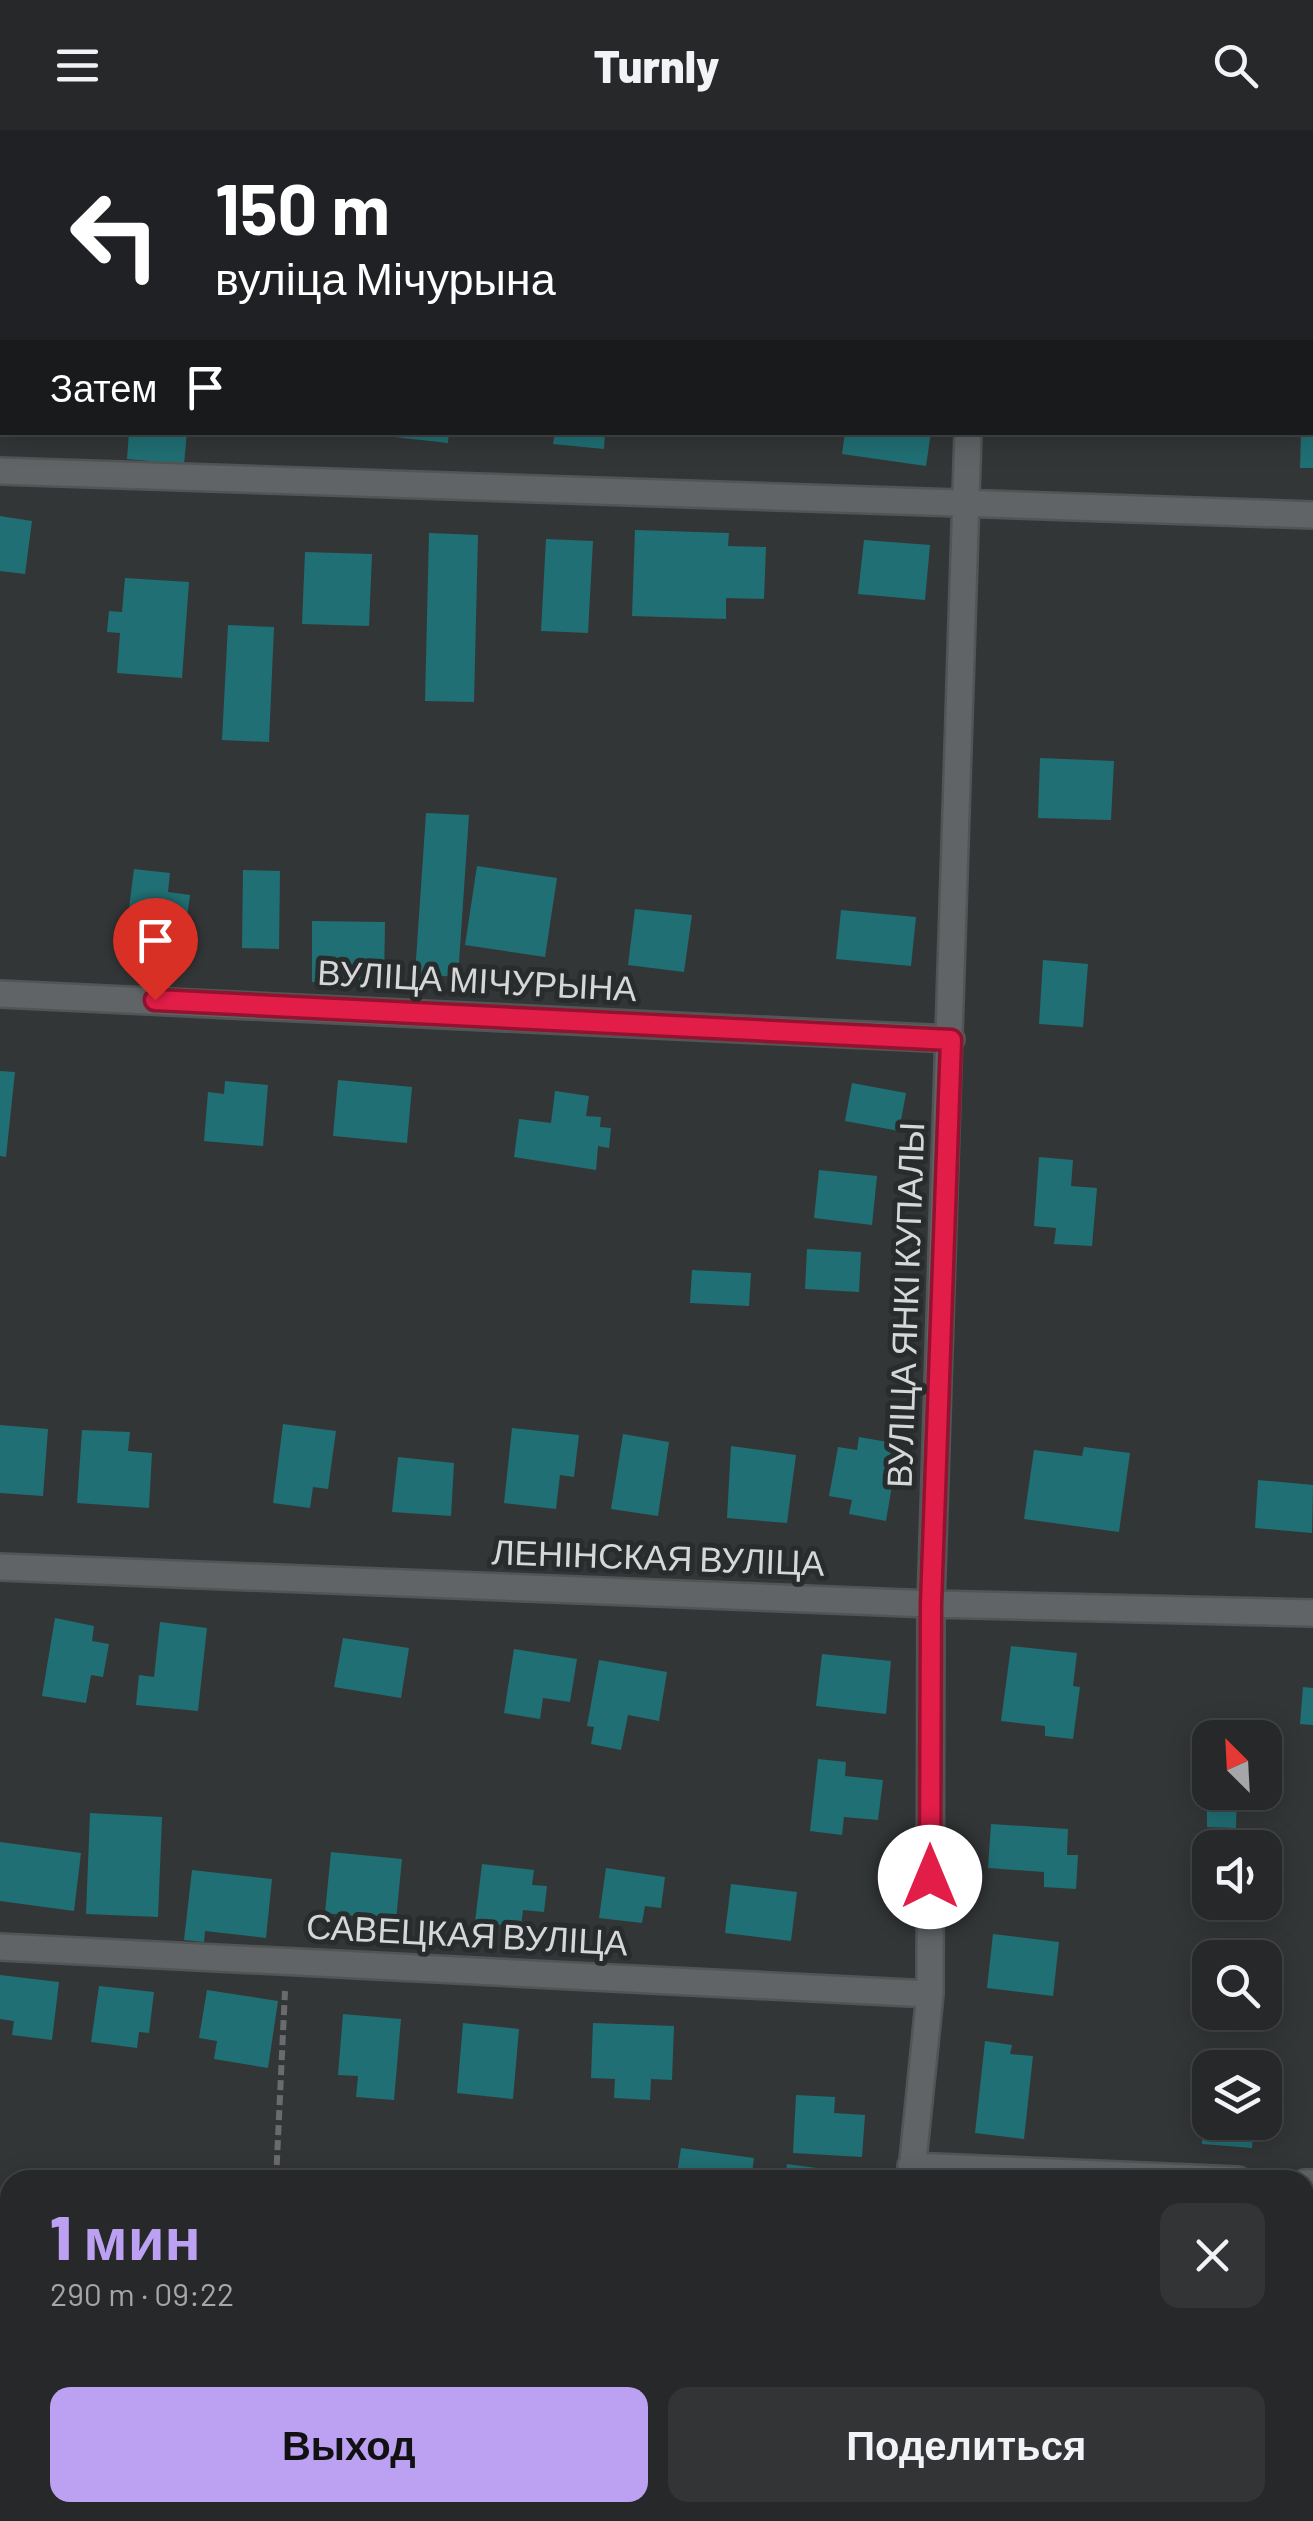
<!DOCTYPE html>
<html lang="ru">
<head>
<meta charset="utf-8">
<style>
  body { margin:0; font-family:Barlow,sans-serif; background:#323435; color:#f1f3f6; height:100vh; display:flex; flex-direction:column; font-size:38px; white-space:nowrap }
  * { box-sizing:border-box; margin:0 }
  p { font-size:32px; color:#a4a6a8 }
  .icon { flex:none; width:55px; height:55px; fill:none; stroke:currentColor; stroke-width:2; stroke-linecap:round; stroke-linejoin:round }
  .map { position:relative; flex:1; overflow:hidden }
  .sheet { position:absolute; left:0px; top:2040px; width:1315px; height:352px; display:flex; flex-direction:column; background:#262829; border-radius:30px 30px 0 0; box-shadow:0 5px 25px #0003,0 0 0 2px #424446 }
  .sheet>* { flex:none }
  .top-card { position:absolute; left:0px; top:0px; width:1315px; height:305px; box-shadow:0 5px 25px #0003,0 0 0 2px #424446; background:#202124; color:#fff; overflow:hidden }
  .needle { width:65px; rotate:336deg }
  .fabs { position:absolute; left:1192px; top:1590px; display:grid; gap:20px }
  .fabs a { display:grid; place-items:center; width:90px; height:90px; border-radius:20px; background:#262829; box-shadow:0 5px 25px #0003,0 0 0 2px #424446; font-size:50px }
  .pin { position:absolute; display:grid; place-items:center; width:85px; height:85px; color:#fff; margin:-102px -42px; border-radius:50% 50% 50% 0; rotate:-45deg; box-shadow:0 0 10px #0007 }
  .pin .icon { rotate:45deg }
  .me { position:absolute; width:110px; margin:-55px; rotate:0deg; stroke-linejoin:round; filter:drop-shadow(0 0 8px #0008) }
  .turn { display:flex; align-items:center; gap:35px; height:210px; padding:0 50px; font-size:45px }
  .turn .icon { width:130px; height:130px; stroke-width:2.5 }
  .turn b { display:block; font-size:70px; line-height:85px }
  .then { display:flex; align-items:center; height:95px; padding:0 50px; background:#0003; gap:20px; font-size:38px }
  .round { display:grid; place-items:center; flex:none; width:105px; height:105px; border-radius:20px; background:#323435 }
  .headline { display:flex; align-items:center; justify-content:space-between; height:170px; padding:0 50px }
  h1 { font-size:60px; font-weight:800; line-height:75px; color:#bca0f2 }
  .cta { display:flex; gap:20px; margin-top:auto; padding:20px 50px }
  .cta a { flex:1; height:115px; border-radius:20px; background:#bca0f2; color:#111; font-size:40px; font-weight:800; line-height:115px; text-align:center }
  .cta a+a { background:#323435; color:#f1f3f6 }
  header { display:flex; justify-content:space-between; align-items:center; height:130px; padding:0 50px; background:#262829; font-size:45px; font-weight:800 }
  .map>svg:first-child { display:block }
  .building { fill:#206f74 }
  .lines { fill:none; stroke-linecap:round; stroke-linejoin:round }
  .minor-casing { stroke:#525556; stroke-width:30 }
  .path { stroke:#696b6c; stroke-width:6; stroke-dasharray:10 5; stroke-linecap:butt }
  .minor { stroke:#616467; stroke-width:25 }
  .route-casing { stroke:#92132f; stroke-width:25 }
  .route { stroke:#e11d48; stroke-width:18 }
  .labels { text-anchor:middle; stroke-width:10; stroke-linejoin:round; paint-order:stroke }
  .street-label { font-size:35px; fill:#d5d7d8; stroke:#292c2d }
</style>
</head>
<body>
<header><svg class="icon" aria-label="menu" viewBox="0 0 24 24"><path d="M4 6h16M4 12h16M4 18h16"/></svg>Turnly<svg class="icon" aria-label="search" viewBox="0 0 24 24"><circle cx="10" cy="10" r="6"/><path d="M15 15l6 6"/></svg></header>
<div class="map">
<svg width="1313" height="2391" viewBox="0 0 1313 2391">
  <rect width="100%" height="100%" fill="#333637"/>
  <!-- building -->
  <path class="building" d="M129,302H187L184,334L127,329Z
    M376,302H449L448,313L376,305Z
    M555,302H605L604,319L553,314Z
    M845,302H931L926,336L842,324Z
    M1301,302H1313V338H1300Z
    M0,386L32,391L25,444L0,441Z
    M635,400L729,403L728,416L766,417L764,469L726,468V489L632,486Z
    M429,403L478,405L474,572L425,571Z
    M546,409L593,411L588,503L541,501Z
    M864,410L930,415L925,470L858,464Z
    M305,422L372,424L369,496L302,494Z
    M125,448L189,452L182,548L117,543L120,503L107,502L109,481L122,482Z
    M228,495L274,497L269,612L222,610Z
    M1040,628L1114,631L1111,690L1038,688Z
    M426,683L469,685L458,847L415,844Z
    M477,736L557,748L545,827L465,815Z
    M134,739L170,743L168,762L190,765L182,824L124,817Z
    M243,740L280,741L279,819L242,818Z
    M635,779L692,785L684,842L628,835Z
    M841,780L916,787L911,836L836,829Z
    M312,791L385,792L384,853L312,852Z
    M1043,830L1088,834L1083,897L1039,894Z
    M0,941L15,942L6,1027L0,1026Z
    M338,950L412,957L407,1013L333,1006Z
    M225,951L268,955L263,1016L204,1011L208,962L224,964Z
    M852,953L906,963L899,1001L845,991Z
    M555,961L589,966L586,986L601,987L600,997L611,998L609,1018L598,1016L596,1040L514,1027L519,989L551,993Z
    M1039,1027L1073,1030L1071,1056L1097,1058L1092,1116L1054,1114L1056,1098L1034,1096Z
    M819,1040L877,1046L872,1095L814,1088Z
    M807,1119L861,1122L859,1162L805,1159Z
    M692,1140L751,1143L749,1176L690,1173Z
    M283,1294L336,1301L328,1359L313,1357L310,1378L273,1373Z
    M0,1295L48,1299L43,1366L0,1363Z
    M512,1298L579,1305L574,1347L560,1345L556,1379L504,1373Z
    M82,1300L130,1302L128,1321L152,1323L149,1378L77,1373Z
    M623,1304L669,1312L658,1386L611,1379Z
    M859,1307L899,1314L886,1391L849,1384L852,1370L829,1366L838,1317L857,1320Z
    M731,1316L796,1325L787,1393L727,1388Z
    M1084,1317L1130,1323L1119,1402L1024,1389L1034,1320L1082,1326Z
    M398,1327L454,1333L451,1386L392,1382Z
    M1258,1350L1313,1355L1312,1403L1255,1398Z
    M55,1488L94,1496L92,1511L109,1514L103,1547L91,1545L86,1573L42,1566Z
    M160,1492L207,1498L198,1581L136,1575L139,1545L154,1547Z
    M343,1508L409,1518L401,1568L334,1557Z
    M1011,1516L1077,1523L1073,1556L1080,1557L1073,1609L1045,1606V1596L1001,1591Z
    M514,1519L577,1529L570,1572L543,1568L540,1589L504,1583Z
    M822,1524L891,1531L886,1584L816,1576Z
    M599,1530L667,1542L659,1591L628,1585L621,1620L591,1614L594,1597L587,1596Z
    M1303,1557L1313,1558V1595L1300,1594Z
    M1208,1599H1237V1608H1208Z
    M818,1629L846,1632L845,1646L883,1650L878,1690L844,1687L842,1705L810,1701Z
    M1207,1662H1237L1236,1698L1207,1697Z
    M90,1683L162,1687L158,1787L86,1784Z
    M991,1694L1068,1699L1067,1725H1078L1076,1759L1044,1757V1742L988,1738Z
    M0,1712L81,1723L74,1781L0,1771Z
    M331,1722L402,1729L396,1790L325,1783Z
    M482,1734L534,1740L532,1755L547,1756L544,1782L523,1780L521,1797L475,1792Z
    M606,1738L665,1747L661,1778L645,1776L642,1793L599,1788Z
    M192,1740L272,1749L266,1808L205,1801L204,1812L184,1810Z
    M731,1754L797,1762L791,1811L725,1803Z
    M993,1804L1059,1812L1053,1866L987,1858Z
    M0,1845L59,1852L52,1910L12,1905L14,1891L0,1889Z
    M99,1856L154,1862L149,1903L139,1902L137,1918L91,1912Z
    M207,1860L278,1871L268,1938L214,1929L217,1911L199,1908Z
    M343,1884L401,1889L394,1970L356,1967L358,1946L338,1945Z
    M463,1893L519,1899L513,1969L457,1963Z
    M593,1893L674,1896L672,1950L651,1949L650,1970L614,1968L615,1949L591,1948Z
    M985,1911L1012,1915L1010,1924L1033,1926L1024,2009L975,2003Z
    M1209,1923L1259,1927L1258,1938H1208Z
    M1207,1947H1210V1992H1254L1252,2018L1202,2014Z
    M796,1965L835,1967L834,1983L865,1985L862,2027L793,2023Z
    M681,2018L754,2028L751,2050H676Z
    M787,2034L854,2043L853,2050H785Z
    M139,2382H197V2391H139Z"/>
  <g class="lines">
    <defs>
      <path id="minor" d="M980,2V0
        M0,341L1313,385
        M0,864L951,909
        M0,1437L931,1474L1313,1483
        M0,1817L930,1864
        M911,2036L1238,2050
        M911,2050L930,1864L931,1474L968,302
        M1305,2053H1313
        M246,2391V2382
        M901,2391V2382"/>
    </defs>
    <!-- minor casing -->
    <use href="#minor" class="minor-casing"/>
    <!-- path -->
    <path class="path" d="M276,2050L285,1861"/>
    <!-- minor -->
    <use href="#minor" class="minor"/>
  </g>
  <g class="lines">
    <defs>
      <path id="route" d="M155,870L951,910L931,1474L930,1747"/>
    </defs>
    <!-- route casing -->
    <use href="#route" class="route-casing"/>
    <!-- route -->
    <use href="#route" class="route"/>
  </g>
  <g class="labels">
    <!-- street labels -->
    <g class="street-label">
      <text transform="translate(477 851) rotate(3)" y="12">ВУЛІЦА МІЧУРЫНА</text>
      <text transform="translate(906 1175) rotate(-88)" y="12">ВУЛІЦА ЯНКІ КУПАЛЫ</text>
      <text transform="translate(658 1428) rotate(2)" y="12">ЛЕНІНСКАЯ ВУЛІЦА</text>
      <text transform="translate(467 1805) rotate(3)" y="12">САВЕЦКАЯ ВУЛІЦА</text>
    </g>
  </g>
</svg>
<div class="fabs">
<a><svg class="needle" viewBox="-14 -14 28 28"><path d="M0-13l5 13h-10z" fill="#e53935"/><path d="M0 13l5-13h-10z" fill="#a4a6a8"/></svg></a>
<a><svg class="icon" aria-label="sound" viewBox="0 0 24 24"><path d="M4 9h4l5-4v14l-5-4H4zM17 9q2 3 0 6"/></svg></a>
<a><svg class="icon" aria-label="search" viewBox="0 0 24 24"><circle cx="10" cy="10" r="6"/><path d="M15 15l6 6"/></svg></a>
<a><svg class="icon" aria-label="layers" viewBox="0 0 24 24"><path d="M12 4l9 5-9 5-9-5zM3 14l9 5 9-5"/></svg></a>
</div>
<div class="pin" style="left:155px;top:870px;background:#d93025"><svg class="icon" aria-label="arrive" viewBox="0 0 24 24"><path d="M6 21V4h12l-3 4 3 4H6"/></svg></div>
<svg class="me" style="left:930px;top:1747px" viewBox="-20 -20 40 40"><circle r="19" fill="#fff"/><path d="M0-13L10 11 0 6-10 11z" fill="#e11d48"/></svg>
<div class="top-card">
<div class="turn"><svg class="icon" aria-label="left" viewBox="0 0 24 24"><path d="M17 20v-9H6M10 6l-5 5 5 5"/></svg><div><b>150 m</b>вуліца Мічурына</div></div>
<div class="then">Затем<svg class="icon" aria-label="arrive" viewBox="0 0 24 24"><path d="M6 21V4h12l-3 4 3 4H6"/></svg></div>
</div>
<section class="sheet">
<div class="headline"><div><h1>1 мин</h1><p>290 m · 09:22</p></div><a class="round"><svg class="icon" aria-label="close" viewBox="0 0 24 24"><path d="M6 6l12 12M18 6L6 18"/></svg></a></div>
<div class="cta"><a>Выход</a><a>Поделиться</a></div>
</section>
</div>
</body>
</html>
